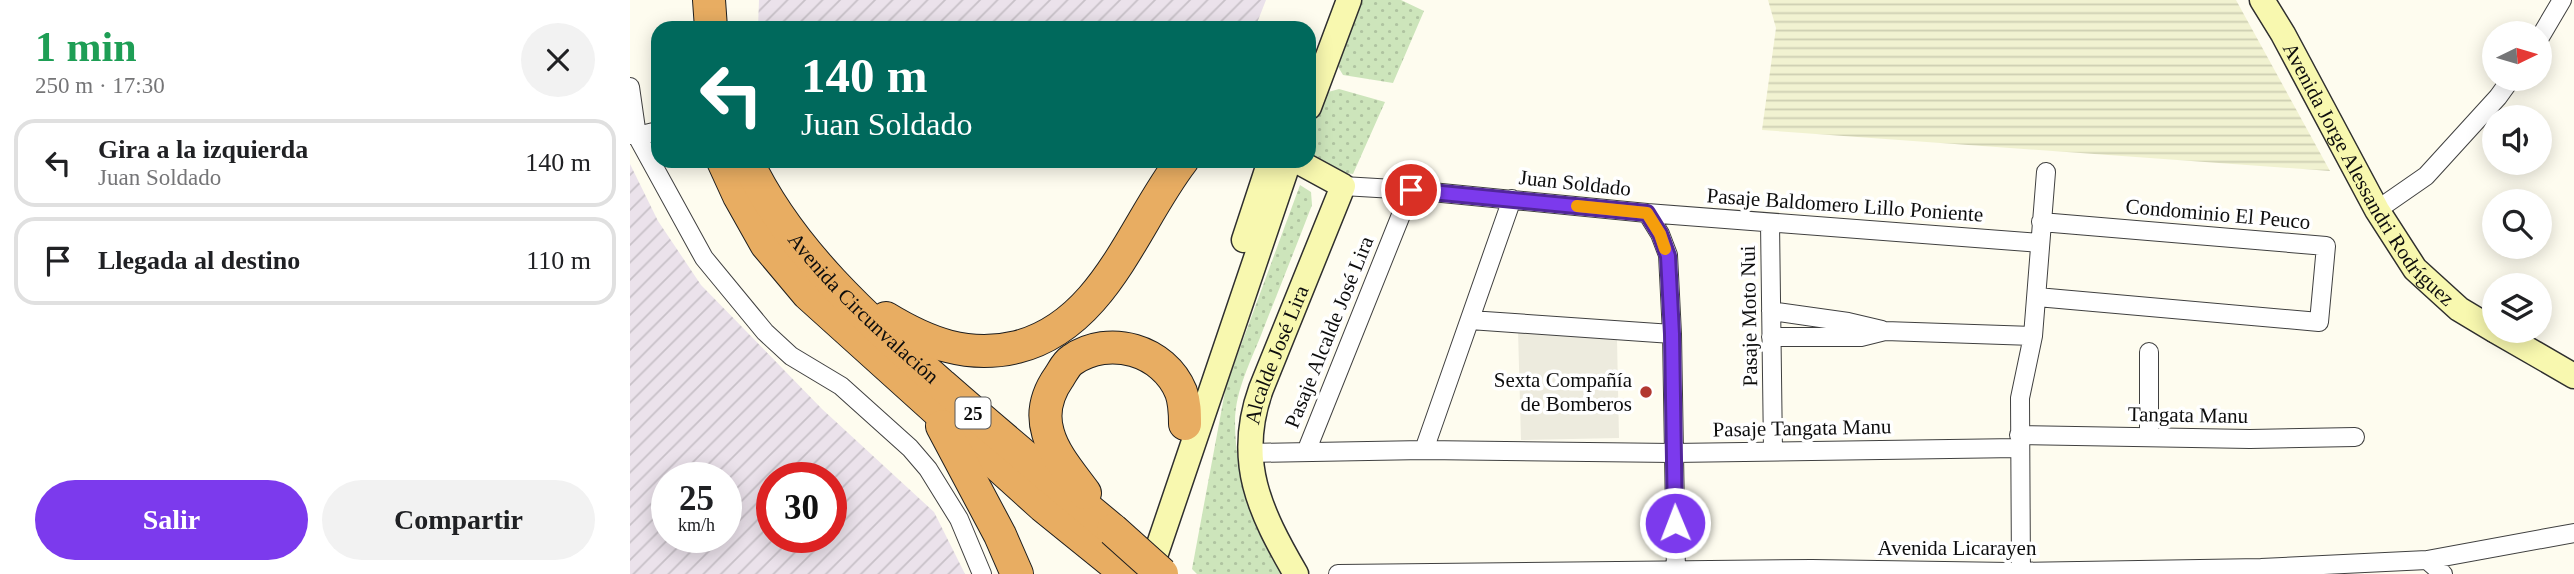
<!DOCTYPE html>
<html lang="es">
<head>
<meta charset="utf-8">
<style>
  body { margin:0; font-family:"Times New Roman",serif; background:#f2f2f2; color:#202124; height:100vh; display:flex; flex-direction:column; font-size:26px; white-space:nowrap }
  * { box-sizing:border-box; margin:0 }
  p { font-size:23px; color:#757577 }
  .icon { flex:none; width:38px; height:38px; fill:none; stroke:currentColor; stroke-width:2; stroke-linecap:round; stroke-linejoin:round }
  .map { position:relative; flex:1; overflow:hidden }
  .drawer { display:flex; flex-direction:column; background:#fff; width:630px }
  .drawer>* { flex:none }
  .top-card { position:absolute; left:21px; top:21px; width:665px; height:147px; border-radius:21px; box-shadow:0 4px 18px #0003; background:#00695c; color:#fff; overflow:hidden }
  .needle { width:46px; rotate:85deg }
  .controls { position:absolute; left:1852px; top:21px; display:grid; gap:14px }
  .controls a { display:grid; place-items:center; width:70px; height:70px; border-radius:50%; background:#fff; box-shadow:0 4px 18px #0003; font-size:35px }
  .speed { position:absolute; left:21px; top:462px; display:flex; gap:14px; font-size:35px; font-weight:700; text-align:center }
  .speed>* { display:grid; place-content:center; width:91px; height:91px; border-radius:50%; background:#fff; box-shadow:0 4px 18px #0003; line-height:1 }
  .speed small { font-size:18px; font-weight:400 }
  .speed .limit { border:10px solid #d22; background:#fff; color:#111 }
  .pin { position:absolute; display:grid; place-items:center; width:60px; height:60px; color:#fff; margin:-30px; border:4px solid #fff; border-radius:50%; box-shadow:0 2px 7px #0007 }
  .me { position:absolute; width:77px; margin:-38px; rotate:359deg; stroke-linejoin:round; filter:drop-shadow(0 0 5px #0008) }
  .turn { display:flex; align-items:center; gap:24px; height:147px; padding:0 35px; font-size:32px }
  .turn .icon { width:91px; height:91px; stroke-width:2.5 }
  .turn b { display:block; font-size:49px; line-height:60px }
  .round { display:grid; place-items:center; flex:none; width:74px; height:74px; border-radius:37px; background:#f2f2f2 }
  .summary { display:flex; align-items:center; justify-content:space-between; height:119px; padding:0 35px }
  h1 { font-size:42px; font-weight:600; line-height:52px; color:#1e9e55 }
  .button { display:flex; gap:14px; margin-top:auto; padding:14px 35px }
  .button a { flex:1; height:80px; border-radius:42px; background:#7c3aed; color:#fff; font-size:28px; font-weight:600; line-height:80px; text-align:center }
  .button a+a { background:#f2f2f2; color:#202124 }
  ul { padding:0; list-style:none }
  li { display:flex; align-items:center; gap:21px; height:88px; margin:0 14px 10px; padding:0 21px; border:4px solid #e0e0e0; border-radius:21px }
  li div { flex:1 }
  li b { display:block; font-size:26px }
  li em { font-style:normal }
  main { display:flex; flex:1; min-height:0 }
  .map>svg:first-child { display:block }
  .industrial { fill:url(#industrial-furrows); fill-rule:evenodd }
  .farmland { fill:url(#farmland-rules) }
  .park { fill:url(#park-dots) }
  .plaza { fill:#edebde }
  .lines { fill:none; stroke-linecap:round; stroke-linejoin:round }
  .street-casing { stroke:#404040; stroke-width:20 }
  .secondary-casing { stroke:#2f2f2f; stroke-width:27 }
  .highway-casing { stroke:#1e1e1e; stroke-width:34 }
  .street { stroke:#fff; stroke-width:18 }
  .secondary { stroke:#f8f8af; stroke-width:24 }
  .highway { stroke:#e8ad62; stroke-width:32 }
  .highway-bridge-casing { stroke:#1e1e1e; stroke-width:34; stroke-linecap:butt }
  .highway-bridge { stroke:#e8ad62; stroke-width:32 }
  .route-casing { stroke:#51269a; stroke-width:18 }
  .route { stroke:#7c3aed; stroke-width:12 }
  .slow { stroke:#f59e0b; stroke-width:12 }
  .poi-dot { fill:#b23831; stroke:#fff; stroke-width:2.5 }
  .labels { text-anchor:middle; stroke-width:7; stroke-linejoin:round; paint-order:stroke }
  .shield { fill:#fff; stroke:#565656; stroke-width:2 }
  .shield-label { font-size:19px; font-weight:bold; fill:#0d0d0d }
  .street-label { font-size:21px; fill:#0d0d0d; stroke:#fff }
  .poi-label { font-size:21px; fill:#0d0d0d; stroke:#fff; text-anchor:end }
</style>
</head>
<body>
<main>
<section class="drawer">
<div class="summary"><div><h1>1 min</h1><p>250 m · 17:30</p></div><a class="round"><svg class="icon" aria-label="close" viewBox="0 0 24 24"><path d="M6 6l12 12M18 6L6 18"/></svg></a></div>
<ul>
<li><svg class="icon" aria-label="left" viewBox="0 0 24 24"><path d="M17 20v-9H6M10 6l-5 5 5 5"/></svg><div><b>Gira a la izquierda</b><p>Juan Soldado</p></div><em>140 m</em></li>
<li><svg class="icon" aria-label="arrive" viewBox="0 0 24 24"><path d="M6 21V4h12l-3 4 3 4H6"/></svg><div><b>Llegada al destino</b></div><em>110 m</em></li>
</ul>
<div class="button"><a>Salir</a><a>Compartir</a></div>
</section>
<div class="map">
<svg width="1944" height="574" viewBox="0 0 1944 574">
  <defs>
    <pattern id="industrial-furrows" width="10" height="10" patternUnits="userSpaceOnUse" patternTransform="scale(1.75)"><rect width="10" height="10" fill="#ebe2eb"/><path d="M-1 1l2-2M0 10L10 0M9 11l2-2" fill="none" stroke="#c8c1c8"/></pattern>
    <pattern id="farmland-rules" width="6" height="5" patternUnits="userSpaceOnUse" patternTransform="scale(1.75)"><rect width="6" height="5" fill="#f1f2d1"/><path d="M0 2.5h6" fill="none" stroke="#cdceb2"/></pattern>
    <pattern id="park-dots" width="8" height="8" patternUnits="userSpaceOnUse" patternTransform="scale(1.75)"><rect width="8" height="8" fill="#cde5bb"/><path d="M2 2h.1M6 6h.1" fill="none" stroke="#afc3a0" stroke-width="1.8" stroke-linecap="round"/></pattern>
  </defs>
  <rect width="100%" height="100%" fill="#fefcef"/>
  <!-- industrial -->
  <path class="industrial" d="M129,0H636L625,28H128Z
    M0,164L28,221L71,285L192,409L304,512L335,574H0ZM37,478H96V537H37ZM142,478H201V537H142Z"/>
  <!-- farmland -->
  <path class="farmland" d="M1138,0H1606L1700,171L1132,130L1146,28Z"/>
  <!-- park -->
  <path class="park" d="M730,0H771L794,11L763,83L713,75L704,60Z
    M709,89L755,102L723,174L707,172L679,157V124L691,94Z
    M670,185L681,192L682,205C666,247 649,289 633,330C622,359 605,390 605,422C605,478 625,527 652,574H567L562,569L596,386Z"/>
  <!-- plaza -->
  <path class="plaza" d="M888,330L987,339L989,438L891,440Z"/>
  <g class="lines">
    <defs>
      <path id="street" d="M1909,39L1932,0
        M0,87L7,136L74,258L135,332L161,356L211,386L280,448L298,469L329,519L352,574
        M0,135L7,136L28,131
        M713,186L781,190L1017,213L1030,234L1038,255L1042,334L1046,574
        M1747,210L1796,176L1868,97L1881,79
        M1017,213L1410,243
        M1140,223L1143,451
        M1407,297L1689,322L1696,246L1411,222
        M1141,311L1218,322L1252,330
        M840,320L1042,334
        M1141,337H1231L1255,331L1403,336
        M1519,352V437
        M1389,435L1620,439L1725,437
        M794,450L882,199
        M676,452L781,190
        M619,453L794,450L1043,453L1388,448
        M1797,560L1813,574
        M708,574L1182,569L1380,572L1631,568L1797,560L1944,533
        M1391,574L1390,398L1403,336L1416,172"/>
      <g id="secondary">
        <path id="s1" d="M1632,0L1653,34L1747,210L1785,269L1829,309L1864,330"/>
        <path d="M679,107L719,0"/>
        <path d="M614,240L640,161"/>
        <path d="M1866,331L1944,376"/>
        <path d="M519,574L659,161"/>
        <path id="s2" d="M666,574C630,512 605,461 631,389L713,186L667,161"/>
      </g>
      <g id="highway">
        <path d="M79,0L81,28"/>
        <path d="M93,161L109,196L136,244L178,294L413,506L497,574"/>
        <path id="s3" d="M117,161C160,252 238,320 312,385C368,434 425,482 483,530"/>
        <path d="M256,318C297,343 338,359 387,347C474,325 503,225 552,161"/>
        <path d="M312,426L370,535L387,574"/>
        <path d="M455,493C442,475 424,455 418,433C412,413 417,394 429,377C433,371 436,364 442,360C479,334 534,350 551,392C555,403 555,413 555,424"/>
      </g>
    </defs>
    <!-- street casing -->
    <use href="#street" class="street-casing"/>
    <!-- secondary casing -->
    <use href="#secondary" class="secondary-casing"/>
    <!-- highway casing -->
    <use href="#highway" class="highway-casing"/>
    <!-- street -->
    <use href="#street" class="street"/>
    <!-- secondary -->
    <use href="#secondary" class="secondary"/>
    <!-- highway -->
    <use href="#highway" class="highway"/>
    <defs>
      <path id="highway-bridge" d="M483,530L532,574"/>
    </defs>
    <!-- highway-bridge casing -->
    <use href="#highway-bridge" class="highway-bridge-casing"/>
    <!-- highway-bridge -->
    <use href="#highway-bridge" class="highway-bridge"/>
  </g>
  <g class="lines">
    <defs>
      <path id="route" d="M781,190L1017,213L1030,234L1038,256L1042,334L1045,523"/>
    </defs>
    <!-- route casing -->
    <use href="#route" class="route-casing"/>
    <!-- route -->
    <use href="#route" class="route"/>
    <!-- slow -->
    <path class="slow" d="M947,206L1017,213L1030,234L1035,249"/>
  </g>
  <!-- markers -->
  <circle class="poi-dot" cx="1016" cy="392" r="7"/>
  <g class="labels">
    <!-- shield labels -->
    <rect class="shield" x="325.5" y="397.5" width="35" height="31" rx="5"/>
    <g class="shield-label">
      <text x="343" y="420">25</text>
    </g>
    <!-- street labels -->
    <g class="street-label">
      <text dy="7" stroke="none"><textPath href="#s1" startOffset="205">Avenida Jorge Alessandri Rodríguez</textPath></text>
      <text transform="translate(945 183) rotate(6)" y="7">Juan Soldado</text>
      <text transform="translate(1215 205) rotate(4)" y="7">Pasaje Baldomero Lillo Poniente</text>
      <text transform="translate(1588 214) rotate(5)" y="7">Condominio El Peuco</text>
      <text dy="7" stroke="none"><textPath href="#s3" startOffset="189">Avenida Circunvalación</textPath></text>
      <text transform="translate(1119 316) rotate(-91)" y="7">Pasaje Moto Nui</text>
      <text transform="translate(699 332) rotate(-68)" y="7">Pasaje Alcalde José Lira</text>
      <text dy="7" stroke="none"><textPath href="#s2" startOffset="233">Alcalde José Lira</textPath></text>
      <text transform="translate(1558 415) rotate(1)" y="7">Tangata Manu</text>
      <text transform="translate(1172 428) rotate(-1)" y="7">Pasaje Tangata Manu</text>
      <text x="1327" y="555">Avenida Licarayen</text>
    </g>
    <!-- poi labels -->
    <g class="poi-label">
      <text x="1002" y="387">Sexta Compañía<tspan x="1002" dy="24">de Bomberos</tspan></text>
    </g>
  </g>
</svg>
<div class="controls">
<a><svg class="needle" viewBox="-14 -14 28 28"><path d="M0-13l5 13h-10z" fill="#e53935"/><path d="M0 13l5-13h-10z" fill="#757577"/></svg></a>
<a><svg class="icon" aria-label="sound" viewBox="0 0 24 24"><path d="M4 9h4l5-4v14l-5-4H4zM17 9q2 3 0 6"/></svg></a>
<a><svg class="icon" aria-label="search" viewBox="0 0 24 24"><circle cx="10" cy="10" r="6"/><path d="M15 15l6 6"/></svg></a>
<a><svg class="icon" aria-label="layers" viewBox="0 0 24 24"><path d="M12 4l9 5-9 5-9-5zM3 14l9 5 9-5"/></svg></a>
</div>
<div class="speed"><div>25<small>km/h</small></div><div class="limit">30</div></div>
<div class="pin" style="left:781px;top:190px;background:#d93025"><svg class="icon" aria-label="arrive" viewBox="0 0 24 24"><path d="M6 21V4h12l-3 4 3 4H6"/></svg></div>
<svg class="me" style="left:1045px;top:523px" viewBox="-20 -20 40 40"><circle r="17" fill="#7c3aed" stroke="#fff" stroke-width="3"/><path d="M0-11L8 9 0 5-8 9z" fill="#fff"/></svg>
<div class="top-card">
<div class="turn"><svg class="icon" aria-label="left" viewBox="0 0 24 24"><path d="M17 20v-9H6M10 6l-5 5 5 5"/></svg><div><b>140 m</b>Juan Soldado</div></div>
</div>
</div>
</main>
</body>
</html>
